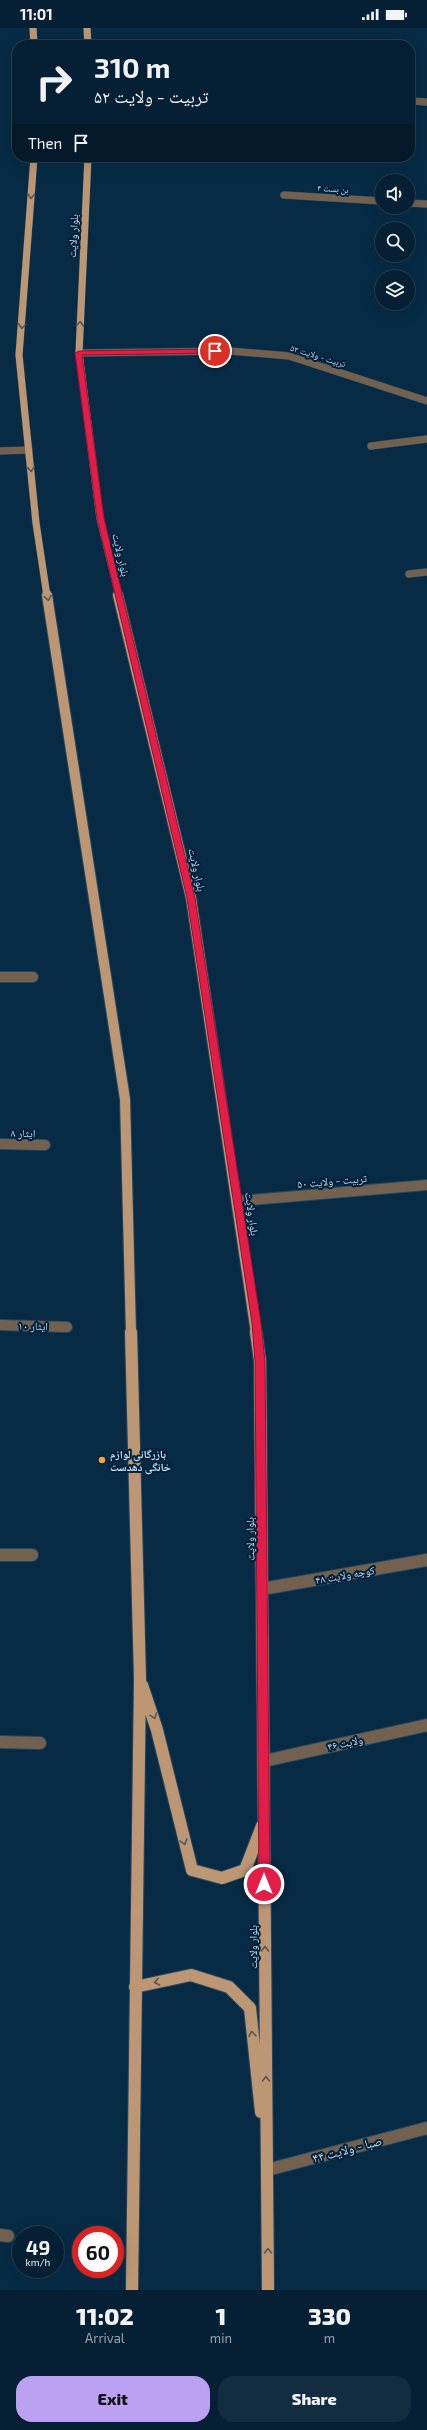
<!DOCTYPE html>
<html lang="en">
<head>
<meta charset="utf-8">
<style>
  body { margin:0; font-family:"Exo 2","Noto Naskh Arabic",sans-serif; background:#132d40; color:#f1f3f6; height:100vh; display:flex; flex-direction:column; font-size:15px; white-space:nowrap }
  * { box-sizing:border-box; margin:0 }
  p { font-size:13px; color:#97a3ac }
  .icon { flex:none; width:22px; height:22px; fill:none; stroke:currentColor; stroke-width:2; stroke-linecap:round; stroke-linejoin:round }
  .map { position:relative; height:2262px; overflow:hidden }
  .side { display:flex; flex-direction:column; background:#052034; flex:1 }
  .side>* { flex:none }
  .hud { position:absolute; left:12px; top:12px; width:403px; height:122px; border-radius:16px; box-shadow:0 4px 16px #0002,0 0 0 1px #263e4f; background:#052034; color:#f1f3f6; overflow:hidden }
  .tools { position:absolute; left:375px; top:146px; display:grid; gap:8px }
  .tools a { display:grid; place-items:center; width:40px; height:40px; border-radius:50%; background:#052034; box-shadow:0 4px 16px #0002,0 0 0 1px #263e4f; font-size:20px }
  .speed { position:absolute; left:12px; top:2198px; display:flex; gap:8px; font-size:20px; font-weight:700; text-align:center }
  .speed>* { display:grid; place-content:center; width:52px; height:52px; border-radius:50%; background:#052034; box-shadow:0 4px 16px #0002,0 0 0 1px #263e4f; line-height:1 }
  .speed small { font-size:10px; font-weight:400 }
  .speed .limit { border:6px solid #d22; background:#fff; color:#111 }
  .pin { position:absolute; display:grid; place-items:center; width:34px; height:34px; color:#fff; margin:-17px; border:2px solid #fff; border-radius:50%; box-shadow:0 1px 4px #0007 }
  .me { position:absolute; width:44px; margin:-22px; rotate:0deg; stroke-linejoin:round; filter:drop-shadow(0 0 3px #0008) }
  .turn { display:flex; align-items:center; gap:14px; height:84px; padding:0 16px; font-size:18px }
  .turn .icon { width:52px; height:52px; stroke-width:2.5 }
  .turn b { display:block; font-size:28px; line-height:34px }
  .then { display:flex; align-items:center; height:38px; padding:0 16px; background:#0003; gap:8px; font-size:15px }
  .eta { display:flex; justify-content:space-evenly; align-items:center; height:68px; text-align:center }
  .eta b { font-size:24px; font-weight:800; line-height:28px }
  .button { display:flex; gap:8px; margin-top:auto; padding:8px 16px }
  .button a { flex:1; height:46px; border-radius:16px; background:#bca0f2; color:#111; font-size:16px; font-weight:800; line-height:46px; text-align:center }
  .button a+a { background:#132d40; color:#f1f3f6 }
  .status { display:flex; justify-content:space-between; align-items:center; height:28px; padding:0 20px; background:#052034; direction:ltr }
  .status svg { height:11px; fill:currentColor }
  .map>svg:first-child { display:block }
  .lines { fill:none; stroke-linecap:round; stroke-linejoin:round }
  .street-far2-casing { stroke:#264861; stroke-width:8 }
  .street-far1-casing { stroke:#264861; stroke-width:12 }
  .street-casing { stroke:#264861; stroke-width:14 }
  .primary-far2-casing { stroke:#264861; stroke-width:8 }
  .primary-far1-casing { stroke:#264861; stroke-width:12 }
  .primary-casing { stroke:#264861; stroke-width:14 }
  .street-far2 { stroke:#736150; stroke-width:7 }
  .street-far1 { stroke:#736150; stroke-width:10 }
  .street { stroke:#736150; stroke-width:12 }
  .primary-far2 { stroke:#bd9774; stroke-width:7 }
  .primary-far1 { stroke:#bd9774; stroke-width:10 }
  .primary { stroke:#bd9774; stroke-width:12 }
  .oneway { stroke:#555655 }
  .route { fill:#e11d48; stroke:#92132f }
  .poi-dot { fill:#f6a247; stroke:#00213b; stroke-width:1.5 }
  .labels { text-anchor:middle; stroke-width:4; stroke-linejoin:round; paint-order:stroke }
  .far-street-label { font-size:9px; fill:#c6def3; stroke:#00213b }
  .street-label { font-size:11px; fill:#c6def3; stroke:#00213b }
  .poi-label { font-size:11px; font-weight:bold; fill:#c6def3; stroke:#00213b; text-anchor:start }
  .near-street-label { font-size:13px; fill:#c6def3; stroke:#00213b }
</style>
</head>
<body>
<div class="status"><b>11:01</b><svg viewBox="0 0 49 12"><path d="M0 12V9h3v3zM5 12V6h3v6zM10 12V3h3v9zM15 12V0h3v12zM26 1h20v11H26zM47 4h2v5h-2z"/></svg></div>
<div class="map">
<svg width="427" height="2262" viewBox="0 0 427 2262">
  <rect width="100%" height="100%" fill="#072b45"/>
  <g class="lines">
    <defs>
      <path id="street-far2" d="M410,73L427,74
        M284,167L382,173
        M408,175L427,176
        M79,325L230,323L289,328L427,373
        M371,418L427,411
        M0,423L29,422
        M409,546L427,544"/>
      <path id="street-far1" d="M0,949H33
        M0,1116L45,1117
        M238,1173L427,1157
        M0,1297L67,1299"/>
      <path id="street" d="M0,1527H32
        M262,1561L427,1532
        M0,1714L40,1715
        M264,1733L427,1697
        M267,2142L427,2100
        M0,2207L8,2208"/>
      <path id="primary-far2" d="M33,0L34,17
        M87,0L88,17
        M34,129L19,327L36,495L47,568
        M88,129L79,325L100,490L119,568"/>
      <path id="primary-far1" d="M47,567L125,1071L131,1305
        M118,567L191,870L256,1305"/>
      <path id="primary" d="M131,1304L140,1651L132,2262
        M256,1304L260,1333L268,2262
        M142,1657L157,1702L192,1842L222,1850L245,1842L262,1798
        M135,1959L191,1947L229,1959L250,1980L261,2084"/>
    </defs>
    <!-- street-far2 casing -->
    <use href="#street-far2" class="street-far2-casing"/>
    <!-- street-far1 casing -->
    <use href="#street-far1" class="street-far1-casing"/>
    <!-- street casing -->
    <use href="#street" class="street-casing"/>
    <!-- primary-far2 casing -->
    <use href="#primary-far2" class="primary-far2-casing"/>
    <!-- primary-far1 casing -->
    <use href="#primary-far1" class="primary-far1-casing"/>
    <!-- primary casing -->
    <use href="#primary" class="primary-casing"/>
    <!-- street-far2 -->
    <use href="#street-far2" class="street-far2"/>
    <!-- street-far1 -->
    <use href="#street-far1" class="street-far1"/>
    <!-- street -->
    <use href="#street" class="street"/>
    <!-- primary-far2 -->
    <use href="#primary-far2" class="primary-far2"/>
    <!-- primary-far1 -->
    <use href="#primary-far1" class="primary-far1"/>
    <!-- primary -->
    <use href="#primary" class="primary"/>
  </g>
  <!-- one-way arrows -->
  <defs><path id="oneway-chevron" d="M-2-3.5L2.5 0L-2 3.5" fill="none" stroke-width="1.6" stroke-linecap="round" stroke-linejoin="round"/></defs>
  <g class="oneway">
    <use href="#oneway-chevron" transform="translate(31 168) rotate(94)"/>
    <use href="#oneway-chevron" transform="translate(80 296) rotate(-87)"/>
    <use href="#oneway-chevron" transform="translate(22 298) rotate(94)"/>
    <use href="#oneway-chevron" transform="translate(31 441) rotate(84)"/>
    <use href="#oneway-chevron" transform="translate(48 570) rotate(81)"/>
    <use href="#oneway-chevron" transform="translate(154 1688) rotate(69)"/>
    <use href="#oneway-chevron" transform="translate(184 1814) rotate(74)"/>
    <use href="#oneway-chevron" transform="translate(265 1921) rotate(-90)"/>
    <use href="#oneway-chevron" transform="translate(157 1954) rotate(168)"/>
    <use href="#oneway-chevron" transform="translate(252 2006) rotate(-96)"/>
    <use href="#oneway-chevron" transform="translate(266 2051) rotate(-90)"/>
    <use href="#oneway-chevron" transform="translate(268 2223) rotate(-91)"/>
  </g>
  <!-- route -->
  <path class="route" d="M215,321L217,325L82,327L104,490L195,870L261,1295L265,1333L270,1856L264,1861L259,1856L255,1333L252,1295L187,870L97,490L75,325L79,323Z"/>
  <!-- markers -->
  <circle class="poi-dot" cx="102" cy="1432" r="4"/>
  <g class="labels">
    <!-- far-street labels -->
    <g class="far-street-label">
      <text transform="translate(333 161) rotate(4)" y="3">بن بست ۴</text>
      <text transform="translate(318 328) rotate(17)" y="3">تربیت - ولایت ۵۲</text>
    </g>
    <!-- street labels -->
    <g class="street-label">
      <text transform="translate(73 208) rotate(-87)" y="4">بلوار ولایت</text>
      <text transform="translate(121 527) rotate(77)" y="4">بلوار ولایت</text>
      <text transform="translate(197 842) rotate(77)" y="4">بلوار ولایت</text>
      <text transform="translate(23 1105) rotate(1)" y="4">ایثار ۸</text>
      <text transform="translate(332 1153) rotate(-5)" y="4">تربیت - ولایت ۵۰</text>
      <text transform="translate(252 1186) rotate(82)" y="4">بلوار ولایت</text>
      <text transform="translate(33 1298) rotate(1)" y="4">ایثار ۱۰</text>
      <text transform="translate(250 1511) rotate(-91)" y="4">بلوار ولایت</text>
      <text transform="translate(345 1547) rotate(-10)" y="4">کوچه ولایت ۴۸</text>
      <text transform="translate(345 1715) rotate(-12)" y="4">ولایت ۴۶</text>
      <text transform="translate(253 1919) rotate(-90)" y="4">بلوار ولایت</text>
    </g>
    <!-- poi labels -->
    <g class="poi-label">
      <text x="110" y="1430">بازرگانی لوازم<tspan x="110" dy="13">خانگی دهدست</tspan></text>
    </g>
    <!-- near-street labels -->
    <g class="near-street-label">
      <text transform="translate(347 2121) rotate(-15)" y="5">صبا - ولایت ۴۴</text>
    </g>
  </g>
</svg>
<div class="tools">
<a><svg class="icon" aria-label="sound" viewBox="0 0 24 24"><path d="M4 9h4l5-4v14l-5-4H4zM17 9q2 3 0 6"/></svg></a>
<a><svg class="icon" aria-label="search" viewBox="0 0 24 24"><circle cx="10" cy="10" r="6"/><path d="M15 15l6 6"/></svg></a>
<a><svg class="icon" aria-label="layers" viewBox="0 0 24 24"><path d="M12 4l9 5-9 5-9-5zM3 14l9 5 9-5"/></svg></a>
</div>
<div class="speed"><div>49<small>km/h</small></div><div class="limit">60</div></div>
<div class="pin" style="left:215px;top:323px;background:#d93025"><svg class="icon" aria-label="arrive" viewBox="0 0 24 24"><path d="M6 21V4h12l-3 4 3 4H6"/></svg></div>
<svg class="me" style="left:264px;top:1856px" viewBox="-20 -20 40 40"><circle r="17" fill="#e11d48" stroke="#fff" stroke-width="3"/><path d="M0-11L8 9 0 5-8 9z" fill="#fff"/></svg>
<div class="hud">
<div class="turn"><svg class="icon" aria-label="right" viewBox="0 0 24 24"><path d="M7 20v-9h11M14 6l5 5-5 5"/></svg><div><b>310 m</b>تربیت - ولایت ۵۲</div></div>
<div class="then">Then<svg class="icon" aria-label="arrive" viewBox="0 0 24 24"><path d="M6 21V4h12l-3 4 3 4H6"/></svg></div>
</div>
</div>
<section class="side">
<div class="eta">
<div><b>11:02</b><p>Arrival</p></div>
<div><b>1</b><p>min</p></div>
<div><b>330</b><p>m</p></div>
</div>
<div class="button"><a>Exit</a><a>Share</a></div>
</section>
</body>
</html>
